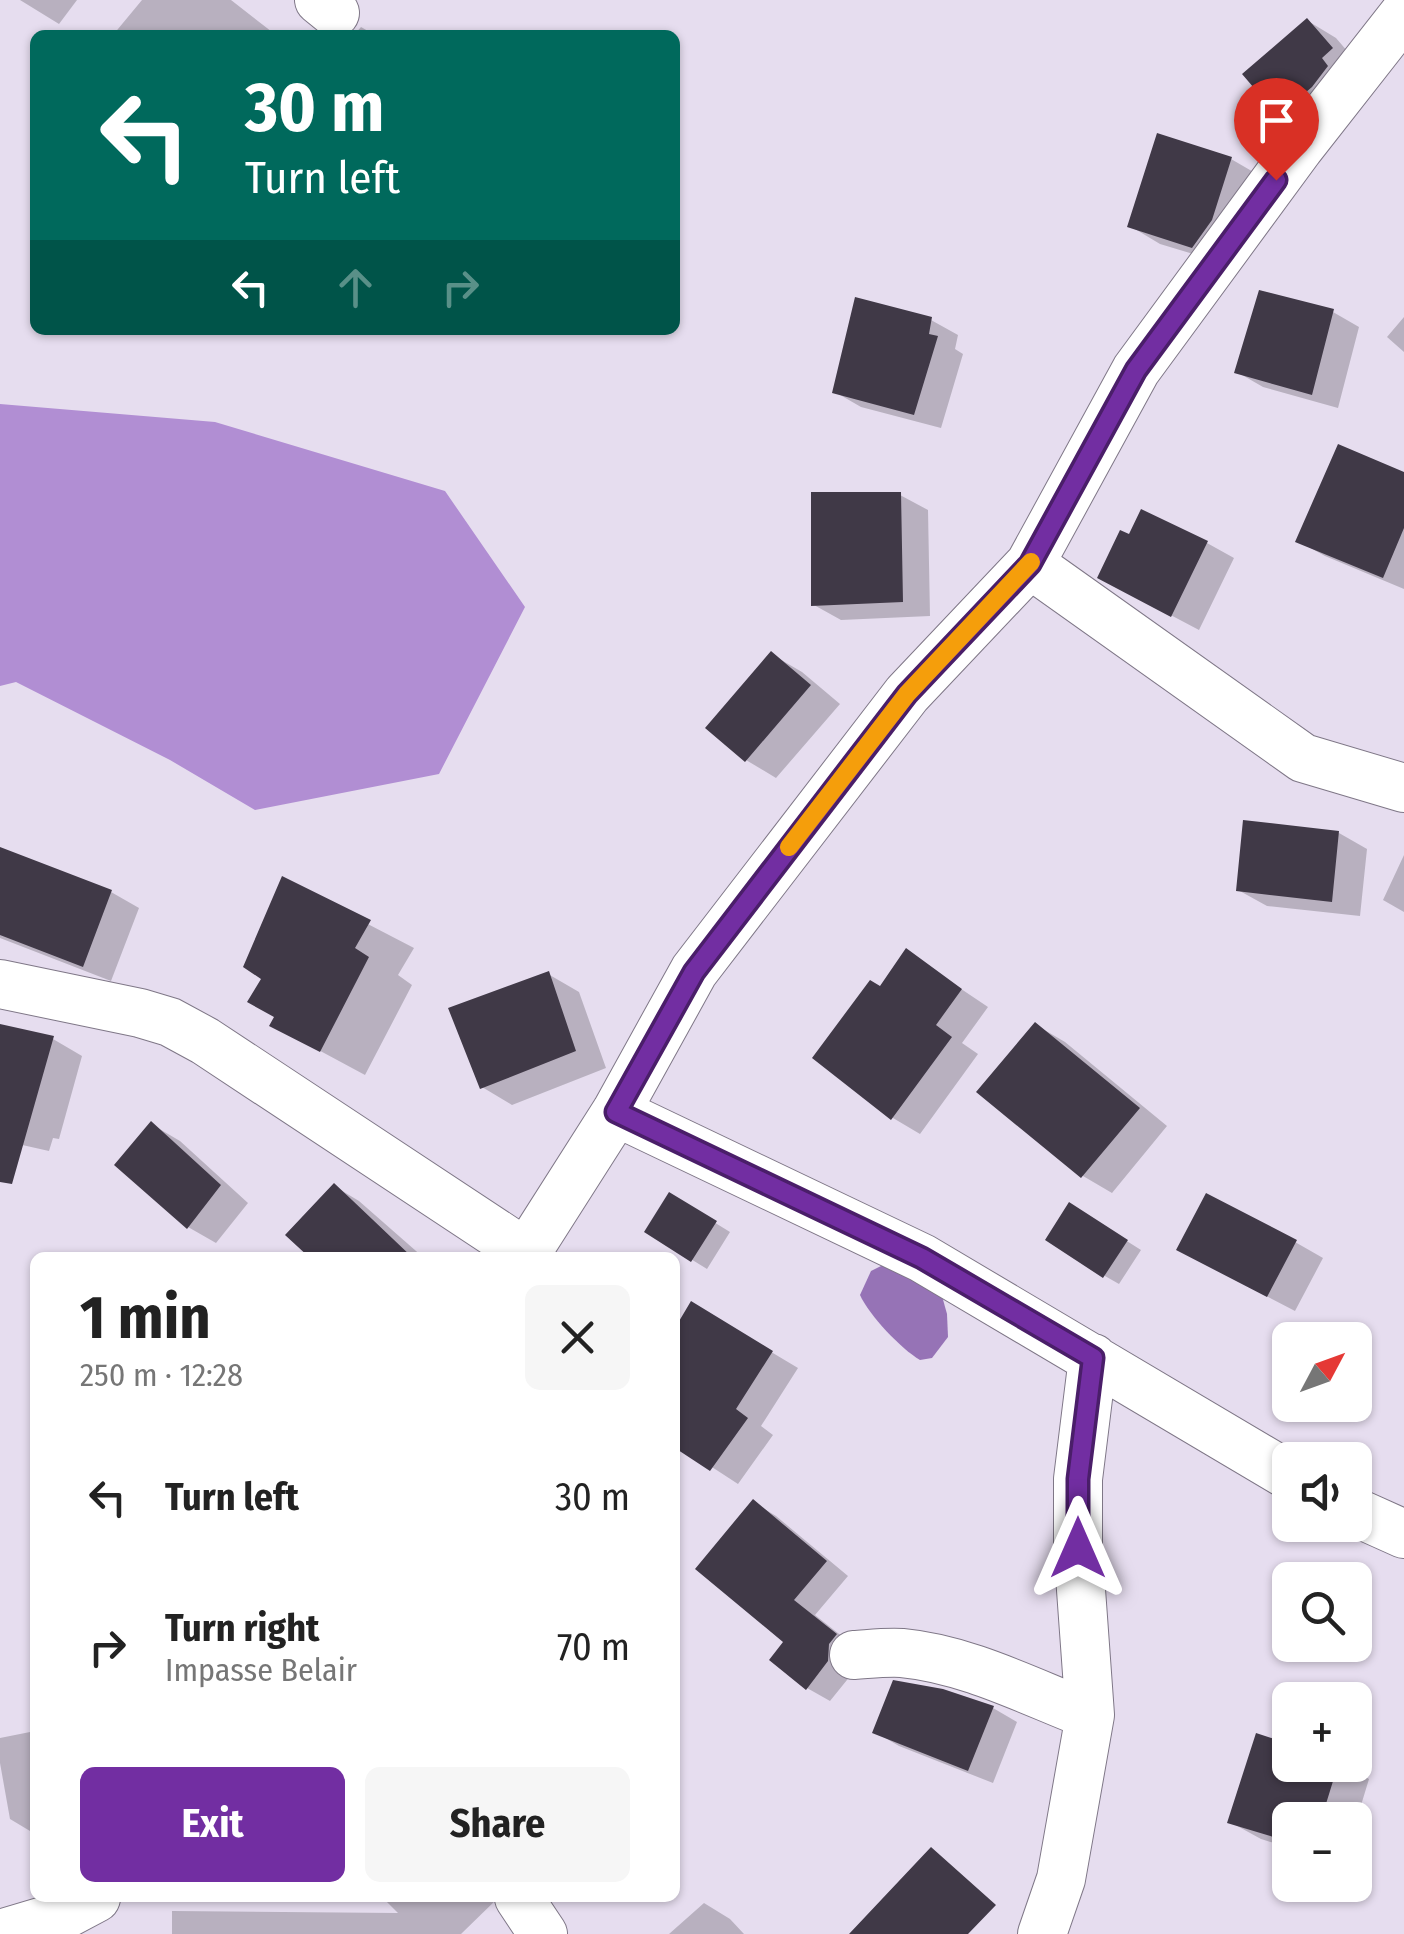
<!DOCTYPE html>
<html lang="en">
<head>
<meta charset="utf-8">
<style>
  body { margin:0; font-family:"Fira Sans Condensed",sans-serif; background:#f6f6f6; color:#222; height:100vh; display:flex; flex-direction:column; font-size:38px; white-space:nowrap }
  * { box-sizing:border-box; margin:0 }
  p { font-size:32px; color:#767676 }
  .icon { flex:none; width:55px; height:55px; fill:none; stroke:currentColor; stroke-width:2; stroke-linecap:round; stroke-linejoin:round }
  .map { position:relative; flex:1; overflow:hidden }
  .panel { position:absolute; left:30px; top:1252px; width:650px; height:650px; display:flex; flex-direction:column; background:#fff; border-radius:15px; box-shadow:0 2px 8px #0004 }
  .panel>* { flex:none }
  .top-card { position:absolute; left:30px; top:30px; width:650px; height:305px; border-radius:15px; box-shadow:0 2px 8px #0004; background:#00695c; color:#fff; overflow:hidden }
  .needle { width:65px; rotate:49deg }
  .controls { position:absolute; left:1272px; top:1322px; display:grid; gap:20px }
  .controls a { display:grid; place-items:center; width:100px; height:100px; border-radius:15px; background:#fff; box-shadow:0 2px 8px #0004; font-size:50px }
  .pin { position:absolute; display:grid; place-items:center; width:85px; height:85px; color:#fff; margin:-102px -42px; border-radius:50% 50% 50% 0; rotate:-45deg; box-shadow:0 0 10px #0007 }
  .pin .icon { rotate:45deg }
  .me { position:absolute; width:110px; margin:-55px; rotate:0deg; stroke-linejoin:round; filter:drop-shadow(0 0 8px #0008) }
  .turn { display:flex; align-items:center; gap:35px; height:210px; padding:0 50px; font-size:45px }
  .turn .icon { width:130px; height:130px; stroke-width:2.5 }
  .turn b { display:block; font-size:70px; line-height:85px }
  .lanes { display:flex; align-items:center; height:95px; padding:0 50px; background:#0003; justify-content:center; gap:50px; direction:ltr }
  .lanes .off { opacity:.35 }
  .round { display:grid; place-items:center; flex:none; width:105px; height:105px; border-radius:15px; background:#f6f6f6 }
  .head { display:flex; align-items:center; justify-content:space-between; height:170px; padding:0 50px }
  h1 { font-size:60px; font-weight:700; line-height:75px }
  .action { display:flex; gap:20px; margin-top:auto; padding:20px 50px }
  .action a { flex:1; height:115px; border-radius:15px; background:#722ea2; color:#fff; font-size:40px; font-weight:700; line-height:115px; text-align:center }
  .action a+a { background:#f6f6f6; color:#222 }
  ul { padding:0; list-style:none }
  li { display:flex; align-items:center; gap:30px; height:150px; padding:0 50px }
  li div { flex:1 }
  li b { display:block; font-size:38px }
  li em { font-style:normal }
  .map>svg:first-child { display:block }
  .forest { fill:#b18ed3 }
  .water { fill:#9673b6 }
  .shadow { fill:#0003 }
  .building { fill:#403947 }
  .lines { fill:none; stroke-linecap:round; stroke-linejoin:round }
  .street-casing { stroke:#7f7787; stroke-width:50 }
  .street { stroke:#fff; stroke-width:48 }
  .route-casing { stroke:#4a1e69; stroke-width:25 }
  .route { stroke:#722ea2; stroke-width:18 }
  .slow { stroke:#f59e0b; stroke-width:18 }
</style>
</head>
<body>
<div class="map">
<svg width="1404" height="1934" viewBox="0 0 1404 1934">
  <rect width="100%" height="100%" fill="#e6ddef"/>
  <!-- forest -->
  <path class="forest" d="M0,404L215,422L445,491L525,607L439,774L255,810L170,760L16,682L0,686Z"/>
  <!-- water -->
  <path class="water" d="M891,1261L937,1278L947,1314L948,1337L932,1358L920,1360C901,1349 869,1315 860,1295L871,1271Z"/>
  <!-- shadow -->
  <path class="shadow" d="M20,0H77L59,24Z
    M142,0H231L276,35H113Z
    M1308,21L1336,38L1360,66L1308,130L1280,114Z
    M361,27L375,35H354Z
    M1231,159L1262,177L1223,263L1160,244L1130,226Z
    M1333,312L1359,327L1338,408L1263,387L1237,372Z
    M1404,317V352L1387,337Z
    M931,320L958,335L955,349L963,354L941,428L861,407L835,392Z
    M1404,473V589L1325,556L1298,541Z
    M900,495L928,510L930,616L841,620L814,605Z
    M1130,537L1207,543L1234,558L1199,630L1127,592Z
    M771,654L802,672L840,704L776,778L746,760Z
    M1339,833L1367,849L1360,916L1267,906L1238,890Z
    M0,850L111,892L139,908L111,981L0,938Z
    M1404,855V912L1383,900Z
    M283,880L414,948L398,975L412,985L365,1075L272,1025L277,1017L264,978Z
    M906,952L988,1007L962,1043L978,1054L920,1134L893,1118Z
    M548,974L579,992L606,1068L512,1105L482,1087Z
    M1036,1025L1065,1042L1167,1126L1112,1193L1083,1176Z
    M0,1026L53,1039L82,1056L59,1139L53,1138L49,1151L0,1140Z
    M151,1124L180,1141L248,1203L216,1243L188,1227Z
    M334,1186L359,1201L424,1258H316Z
    M670,1195L730,1232L707,1269L647,1232Z
    M1084,1214L1141,1250L1119,1284L1105,1276Z
    M1295,1242L1323,1258L1295,1311L1207,1265Z
    M692,1305L798,1368L761,1426L773,1435L738,1484L675,1443V1333Z
    M753,1502L776,1516L848,1576L815,1615L858,1649L851,1675L830,1701L807,1688L786,1642Z
    M993,1708L1017,1722L993,1783L899,1746L875,1732Z
    M35,1731V1834L10,1819L0,1763V1738Z
    M1290,1747V1765H1344L1369,1779L1355,1825V1820H1290V1848L1261,1839L1230,1822Z
    M383,1898H498L461,1934H172V1911L398,1913Z
    M704,1903L730,1919L744,1934H669Z"/>
  <!-- building -->
  <path class="building" d="M1307,18L1333,48L1322,58L1328,66L1312,87L1278,116L1242,74Z
    M1157,133L1232,157L1212,220L1192,248L1127,227Z
    M1259,290L1334,309L1312,395L1234,373Z
    M855,297L932,317L929,334L938,336L914,415L832,393Z
    M1338,444L1404,472V528L1383,578L1295,542Z
    M811,492H901L903,602L811,606Z
    M1141,509L1208,541L1171,617L1097,578L1120,530L1129,534Z
    M771,651L811,685L745,762L705,728Z
    M1243,820L1339,831L1332,902L1236,891Z
    M0,847L112,890L83,967L0,935Z
    M282,876L371,920L355,948L369,957L320,1052L269,1026L274,1017L247,1002L261,979L243,967Z
    M906,948L962,989L936,1025L952,1037L891,1120L812,1058L870,980L880,986Z
    M549,971L576,1051L480,1089L448,1008Z
    M1035,1022L1140,1108L1081,1178L976,1092Z
    M0,1024L54,1036L12,1184L0,1182Z
    M151,1121L221,1185L187,1229L114,1165Z
    M334,1183L352,1200L413,1258H310L285,1235Z
    M669,1192L717,1221L691,1262L644,1232Z
    M1206,1193L1297,1240L1267,1297L1176,1250Z
    M1069,1202L1128,1240L1103,1278L1045,1240Z
    M691,1301L773,1351L736,1409L748,1418L710,1471L675,1448V1328Z
    M753,1499L827,1561L794,1600L837,1634L829,1644L828,1661L806,1690L769,1660L783,1642L695,1569Z
    M893,1680L943,1689L994,1706L968,1771L872,1733Z
    M1256,1733L1290,1744V1765H1338L1321,1820H1290V1842L1227,1823Z
    M931,1847L996,1905L968,1934H849Z"/>
  <g class="lines">
    <defs>
      <path id="street" d="M319,0L335,13
        M1030,564L1303,758L1404,788
        M0,984L140,1013L170,1022L205,1041L526,1253
        M616,1112L922,1258L1290,1476
        M523,1258L616,1112L694,971L907,694L1030,564L1136,370L1299,148L1404,14
        M1355,1512L1404,1534
        M854,1655C870,1654 886,1652 902,1653C967,1659 1030,1692 1090,1715
        M519,1898L543,1934
        M0,1934L64,1915L96,1898
        M1042,1934L1061,1879L1090,1715L1078,1548V1479L1093,1358"/>
    </defs>
    <!-- street casing -->
    <use href="#street" class="street-casing"/>
    <!-- street -->
    <use href="#street" class="street"/>
  </g>
  <g class="lines">
    <defs>
      <path id="route" d="M1078,1548V1479L1093,1358L922,1258L616,1112L694,972L907,694L1030,564L1136,370L1276,180"/>
    </defs>
    <!-- route casing -->
    <use href="#route" class="route-casing"/>
    <!-- route -->
    <use href="#route" class="route"/>
    <!-- slow -->
    <path class="slow" d="M789,847L907,694L1031,562"/>
  </g>
</svg>
<div class="controls">
<a><svg class="needle" viewBox="-14 -14 28 28"><path d="M0-13l5 13h-10z" fill="#e53935"/><path d="M0 13l5-13h-10z" fill="#767676"/></svg></a>
<a><svg class="icon" aria-label="sound" viewBox="0 0 24 24"><path d="M4 9h4l5-4v14l-5-4H4zM17 9q2 3 0 6"/></svg></a>
<a><svg class="icon" aria-label="search" viewBox="0 0 24 24"><circle cx="10" cy="10" r="6"/><path d="M15 15l6 6"/></svg></a>
<a>+</a>
<a>−</a>
</div>
<div class="pin" style="left:1276px;top:180px;background:#d93025"><svg class="icon" aria-label="arrive" viewBox="0 0 24 24"><path d="M6 21V4h12l-3 4 3 4H6"/></svg></div>
<svg class="me" style="left:1078px;top:1548px" viewBox="-20 -20 40 40"><path d="M0-17L14 15 0 8-14 15z" fill="#722ea2" stroke="#fff" stroke-width="4"/></svg>
<div class="top-card">
<div class="turn"><svg class="icon" aria-label="left" viewBox="0 0 24 24"><path d="M17 20v-9H6M10 6l-5 5 5 5"/></svg><div><b>30 m</b>Turn left</div></div>
<div class="lanes"><svg class="icon" aria-label="left" viewBox="0 0 24 24"><path d="M17 20v-9H6M10 6l-5 5 5 5"/></svg><svg class="icon off" aria-label="ahead" viewBox="0 0 24 24"><path d="M12 20V5M6 11l6-6 6 6"/></svg><svg class="icon off" aria-label="right" viewBox="0 0 24 24"><path d="M7 20v-9h11M14 6l5 5-5 5"/></svg></div>
</div>
<section class="panel">
<div class="head"><div><h1>1 min</h1><p>250 m · 12:28</p></div><a class="round"><svg class="icon" aria-label="close" viewBox="0 0 24 24"><path d="M6 6l12 12M18 6L6 18"/></svg></a></div>
<ul>
<li><svg class="icon" aria-label="left" viewBox="0 0 24 24"><path d="M17 20v-9H6M10 6l-5 5 5 5"/></svg><div><b>Turn left</b></div><em>30 m</em></li>
<li><svg class="icon" aria-label="right" viewBox="0 0 24 24"><path d="M7 20v-9h11M14 6l5 5-5 5"/></svg><div><b>Turn right</b><p>Impasse Belair</p></div><em>70 m</em></li>
</ul>
<div class="action"><a>Exit</a><a>Share</a></div>
</section>
</div>
</body>
</html>
